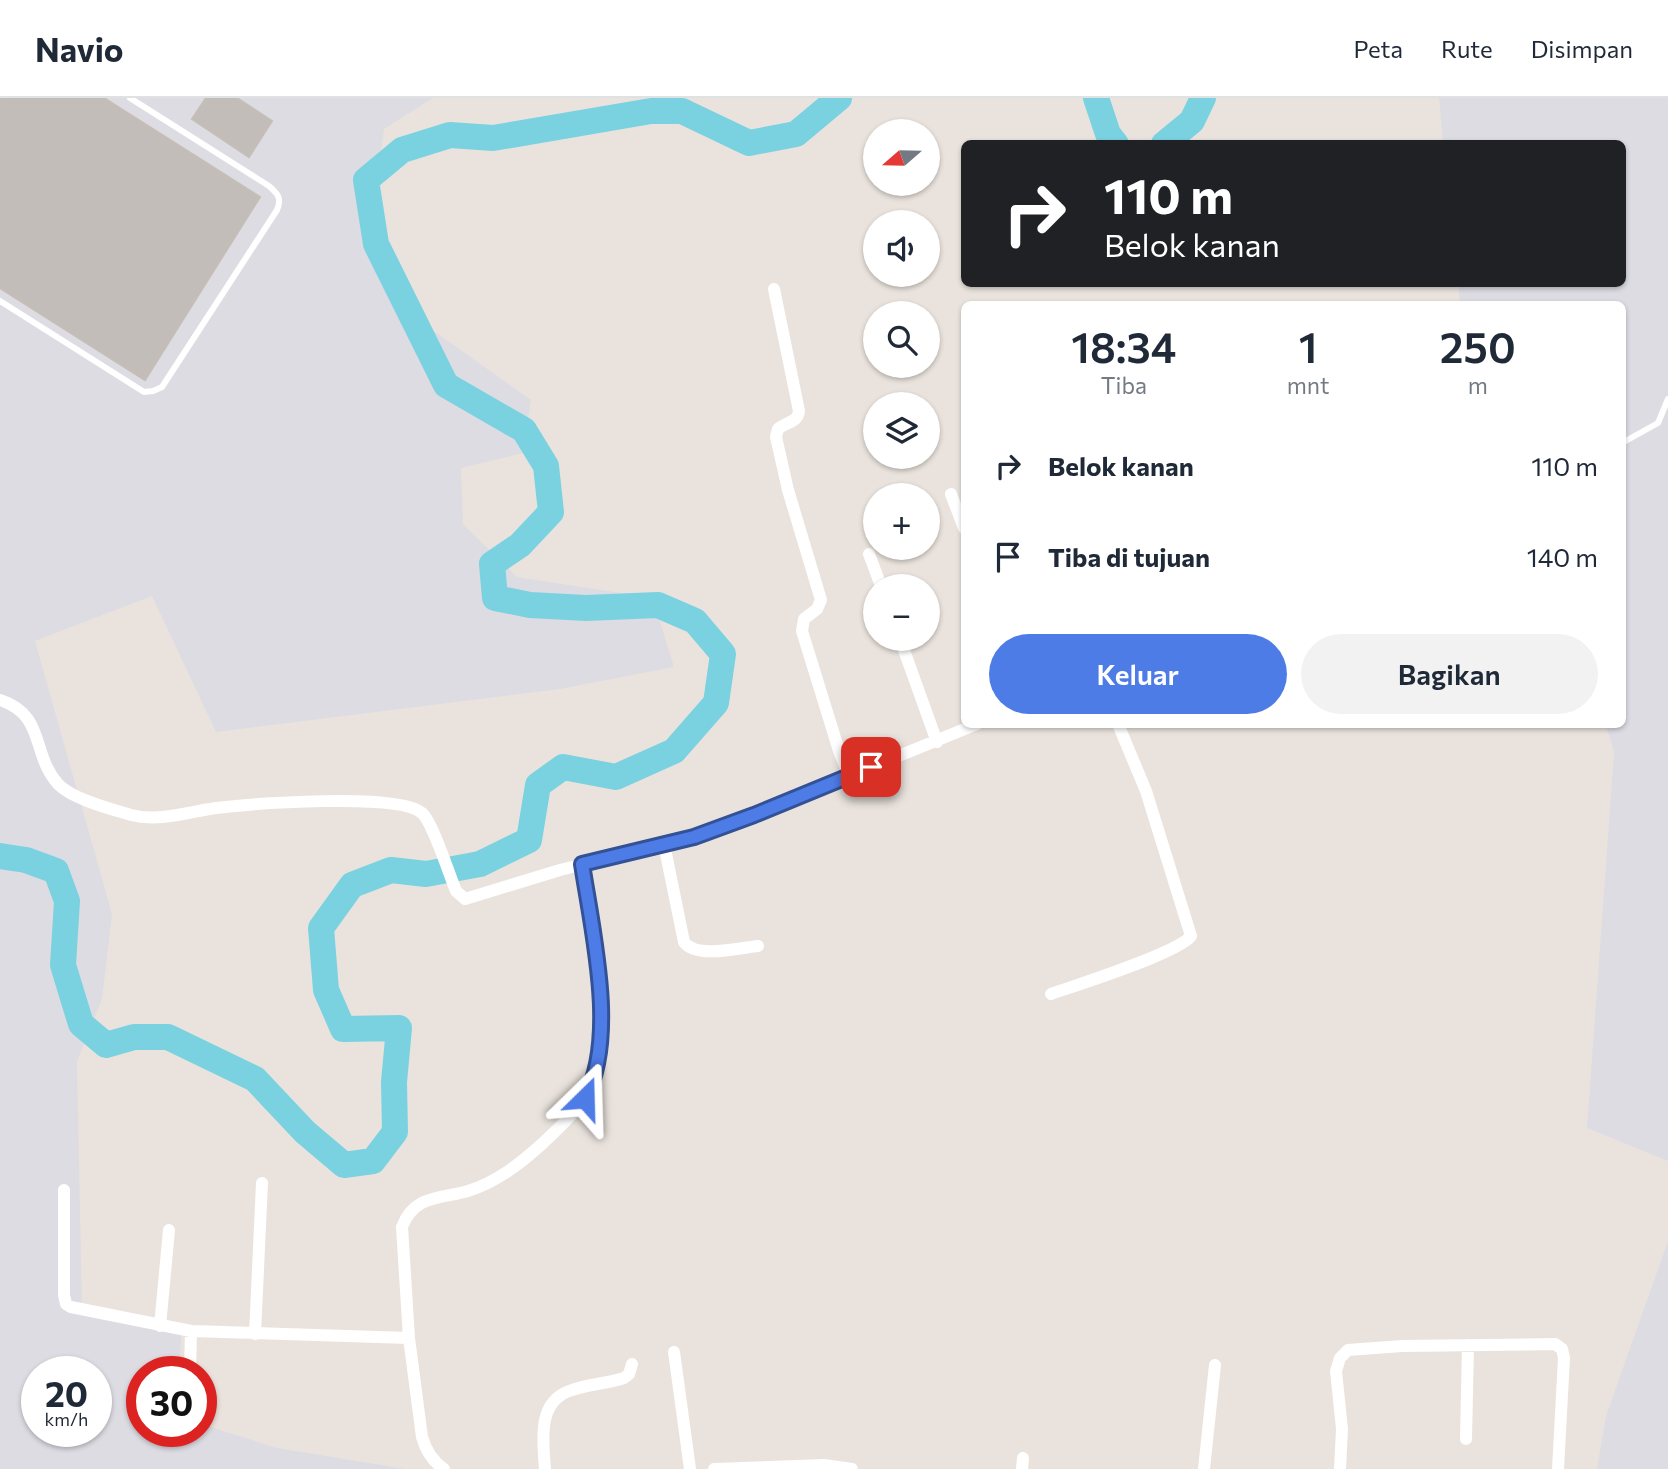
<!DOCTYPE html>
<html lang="id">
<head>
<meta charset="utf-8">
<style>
  body { margin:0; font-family:Commissioner,sans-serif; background:#f2f2f3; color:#1f2937; height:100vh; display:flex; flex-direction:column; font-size:26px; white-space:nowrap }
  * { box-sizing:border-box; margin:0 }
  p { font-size:23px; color:#747a83 }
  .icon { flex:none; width:38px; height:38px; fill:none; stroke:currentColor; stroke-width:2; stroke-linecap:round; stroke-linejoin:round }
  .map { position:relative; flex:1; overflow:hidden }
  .drawer { position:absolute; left:961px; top:203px; width:665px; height:427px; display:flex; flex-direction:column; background:#fff; border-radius:10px; box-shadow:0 2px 5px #0004 }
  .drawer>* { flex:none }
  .banner { position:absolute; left:961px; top:42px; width:665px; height:147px; border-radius:10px; box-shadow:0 2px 5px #0004; background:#202124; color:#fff; overflow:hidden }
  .needle { width:46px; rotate:250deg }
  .tools { position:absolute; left:863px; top:21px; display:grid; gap:14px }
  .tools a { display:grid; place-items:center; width:77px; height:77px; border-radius:50%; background:#fff; box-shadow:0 2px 5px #0004; font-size:35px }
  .speed { position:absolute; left:21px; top:1258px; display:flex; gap:14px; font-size:35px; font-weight:700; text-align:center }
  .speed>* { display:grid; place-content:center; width:91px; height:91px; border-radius:50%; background:#fff; box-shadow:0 2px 5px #0004; line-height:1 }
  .speed small { font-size:18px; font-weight:400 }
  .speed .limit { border:10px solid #d22; background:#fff; color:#111 }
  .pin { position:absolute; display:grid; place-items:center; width:60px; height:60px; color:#fff; margin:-30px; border-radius:14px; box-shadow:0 4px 10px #0006 }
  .me { position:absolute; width:77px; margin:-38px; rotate:22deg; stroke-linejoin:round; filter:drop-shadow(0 0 5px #0008) }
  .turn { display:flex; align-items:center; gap:24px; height:147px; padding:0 28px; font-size:32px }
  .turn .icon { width:91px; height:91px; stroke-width:2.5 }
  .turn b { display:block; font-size:49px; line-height:60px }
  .eta { display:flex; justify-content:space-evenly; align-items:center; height:119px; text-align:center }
  .eta b { font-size:42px; font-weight:600; line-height:49px }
  .button { display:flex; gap:14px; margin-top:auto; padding:14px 28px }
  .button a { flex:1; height:80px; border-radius:42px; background:#4e7ce6; color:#fff; font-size:28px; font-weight:600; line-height:80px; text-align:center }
  .button a+a { background:#f2f2f3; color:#1f2937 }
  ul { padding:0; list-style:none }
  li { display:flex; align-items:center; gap:21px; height:91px; padding:0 28px }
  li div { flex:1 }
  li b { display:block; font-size:26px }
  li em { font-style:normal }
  header { display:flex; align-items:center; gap:42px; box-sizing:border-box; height:98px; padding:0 35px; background:#fff; border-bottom:2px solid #e0e1e3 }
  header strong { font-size:33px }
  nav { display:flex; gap:38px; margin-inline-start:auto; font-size:24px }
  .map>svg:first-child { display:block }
  .industrial { fill:#dedce3; fill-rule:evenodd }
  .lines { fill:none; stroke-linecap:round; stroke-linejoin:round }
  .river { stroke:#7ad2e1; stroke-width:26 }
  .building { fill:#c2bdb9; stroke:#c5beb7; stroke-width:2 }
  .service { stroke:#fff; stroke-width:6 }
  .minor { stroke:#fff; stroke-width:12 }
  .route-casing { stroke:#335196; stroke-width:18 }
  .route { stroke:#4e7ce6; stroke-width:12 }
</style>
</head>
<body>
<header>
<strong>Navio</strong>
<nav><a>Peta</a><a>Rute</a><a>Disimpan</a></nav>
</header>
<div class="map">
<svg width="1668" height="1371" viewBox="0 0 1668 1371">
  <rect width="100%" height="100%" fill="#eae3dd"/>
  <!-- industrial -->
  <path class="industrial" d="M0,0H433L384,31L374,108L424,226L531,302L523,355L461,370L463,426L517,479L653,500L674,569L560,591L216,634L152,498L35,543L112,816L102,901L77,964L82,1209L182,1226L179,1274H142V1334H201V1326L277,1350L406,1371H0ZM37,1274H96V1334H37Z
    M1439,0H1668V1063L1587,1030L1614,654L1606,627L1622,626V206H1460L1458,186H1622V46L1443,45Z
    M1668,1143V1371H1597L1606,1318Z"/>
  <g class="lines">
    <!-- river -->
    <path class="river" d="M1096,0L1108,36L1116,46
      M1164,46L1192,23L1203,0
      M0,758L26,762L56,773L67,803L63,867L81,926L106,947L134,939H168L255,981L305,1034L344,1067L373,1063L395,1034L394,984L399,930L343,931L326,892L321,830L352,787L391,772L426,776L480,766L529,742L538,687L563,669L616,679L674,653L716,605L723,556L695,523L658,507L586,510L530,507L495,500L492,466L520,447L551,414L546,368L524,332L446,287L376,146L366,82L402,52L450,37L493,40L651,13H682L749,45L796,36L839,0"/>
  </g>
  <!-- building -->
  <path class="building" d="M0,0H104L260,99L145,282L0,190Z
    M206,0H237L272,23L249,59L192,21Z"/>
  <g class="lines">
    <!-- service -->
    <path class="service" d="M0,203L144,294L153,293L162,289L277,112C282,100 278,96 269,88L130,0
      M1622,345L1658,325L1668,301"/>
    <!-- minor -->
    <path class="minor" d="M774,191L799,313C798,325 785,324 778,331L776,339L788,392L821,502L817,511L804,521L802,533L840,656L849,677
      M951,396L964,430
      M869,456L881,488
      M900,541L937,644
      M0,602C46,617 31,656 58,686C72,701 111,711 131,717C159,724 188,714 216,710C250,706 399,694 422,715C433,725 449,776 456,793L465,801L560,772L694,739L754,717L977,626
      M664,746L684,844C696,861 739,850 758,848
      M1051,896C1077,887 1178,855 1191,838L1146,693L1118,626
      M64,1092V1197L66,1206L71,1209L191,1233L409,1240
      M160,1228L169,1132
      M255,1236L262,1085
      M674,1254L690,1371
      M190,1274L191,1233
      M1466,1341L1468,1247
      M444,1371C432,1363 426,1353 422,1339L409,1240L402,1129C414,1097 440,1101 468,1093C497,1084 521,1065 543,1045C560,1029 582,1009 592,988C615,937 590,822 582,766
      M545,1371C543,1343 537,1305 569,1293C586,1286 606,1286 624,1280L629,1276L632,1266
      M714,1371L824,1367L852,1371
      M1022,1371L1023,1360
      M1204,1371L1215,1267
      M1340,1371L1342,1331L1336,1273L1340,1260L1348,1252L1402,1248L1555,1246L1562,1251L1564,1260L1558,1371"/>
  </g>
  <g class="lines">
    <defs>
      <path id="route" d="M585,1000C618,940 592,832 582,766L694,739L754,717L871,669"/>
    </defs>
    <!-- route casing -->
    <use href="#route" class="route-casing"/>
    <!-- route -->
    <use href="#route" class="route"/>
  </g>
</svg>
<div class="tools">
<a><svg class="needle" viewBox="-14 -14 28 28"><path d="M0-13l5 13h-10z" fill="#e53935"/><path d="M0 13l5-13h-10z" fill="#747a83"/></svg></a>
<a><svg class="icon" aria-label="sound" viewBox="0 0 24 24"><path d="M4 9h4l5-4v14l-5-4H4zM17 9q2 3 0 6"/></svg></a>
<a><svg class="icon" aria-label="search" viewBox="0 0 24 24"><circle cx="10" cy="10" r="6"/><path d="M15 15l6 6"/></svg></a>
<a><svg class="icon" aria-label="layers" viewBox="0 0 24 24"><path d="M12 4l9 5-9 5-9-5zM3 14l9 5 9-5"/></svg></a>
<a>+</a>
<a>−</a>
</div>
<div class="speed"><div>20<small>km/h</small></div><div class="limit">30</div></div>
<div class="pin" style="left:871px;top:669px;background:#d93025"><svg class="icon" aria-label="arrive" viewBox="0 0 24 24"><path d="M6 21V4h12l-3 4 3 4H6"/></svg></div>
<svg class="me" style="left:585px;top:1000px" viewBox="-20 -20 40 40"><path d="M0-17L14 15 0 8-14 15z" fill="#4e7ce6" stroke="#fff" stroke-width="4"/></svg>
<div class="banner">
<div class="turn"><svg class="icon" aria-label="right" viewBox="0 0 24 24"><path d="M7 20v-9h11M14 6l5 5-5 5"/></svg><div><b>110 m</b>Belok kanan</div></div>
</div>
<section class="drawer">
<div class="eta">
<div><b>18:34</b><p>Tiba</p></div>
<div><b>1</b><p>mnt</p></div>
<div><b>250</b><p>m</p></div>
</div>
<ul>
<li><svg class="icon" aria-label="right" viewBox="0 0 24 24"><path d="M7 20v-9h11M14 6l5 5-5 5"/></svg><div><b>Belok kanan</b></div><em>110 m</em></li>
<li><svg class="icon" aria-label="arrive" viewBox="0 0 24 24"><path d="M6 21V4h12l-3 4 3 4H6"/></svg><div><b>Tiba di tujuan</b></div><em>140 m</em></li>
</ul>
<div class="button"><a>Keluar</a><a>Bagikan</a></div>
</section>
</div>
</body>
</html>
